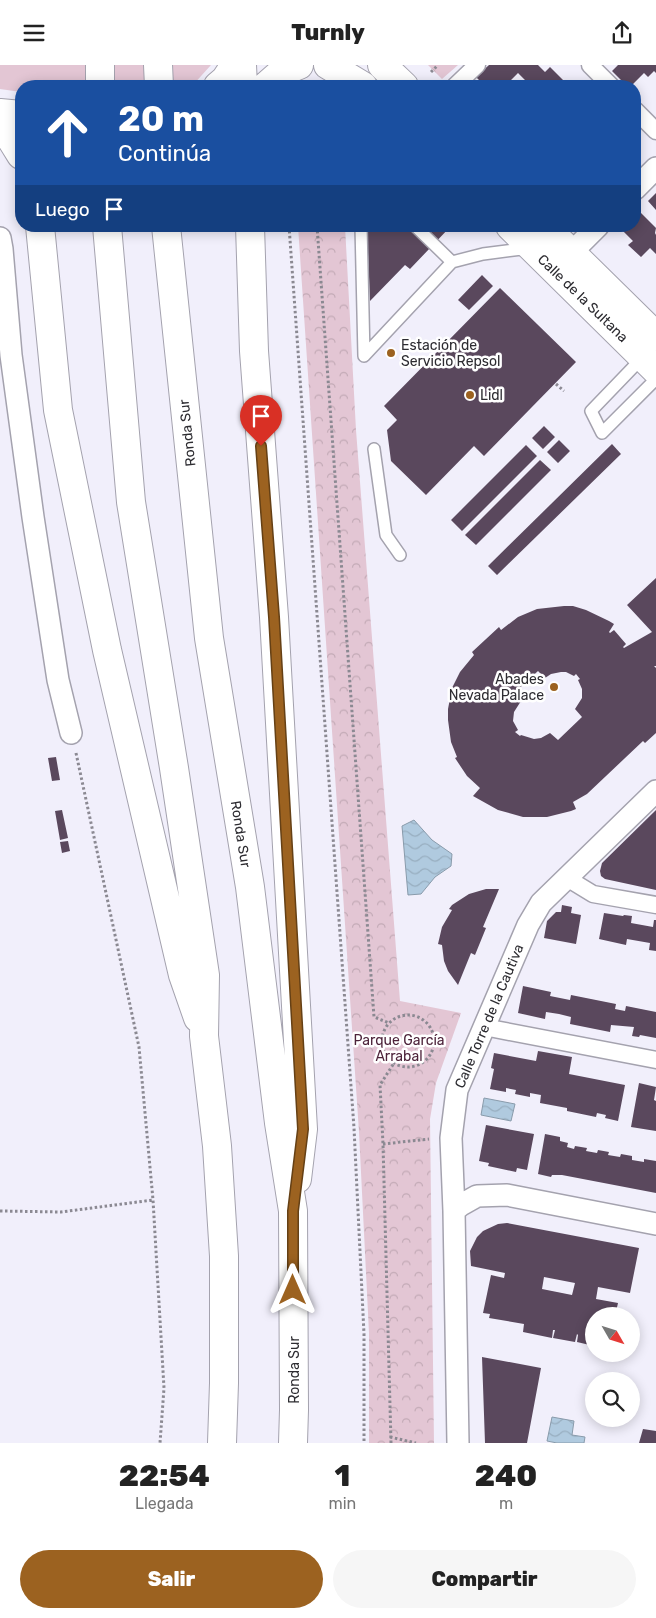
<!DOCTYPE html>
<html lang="es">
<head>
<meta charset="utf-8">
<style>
  body { margin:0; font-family:Rubik,sans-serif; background:#f6f6f6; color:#222; height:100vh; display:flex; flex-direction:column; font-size:19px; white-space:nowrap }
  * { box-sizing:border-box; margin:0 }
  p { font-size:16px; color:#767676 }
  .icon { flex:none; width:28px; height:28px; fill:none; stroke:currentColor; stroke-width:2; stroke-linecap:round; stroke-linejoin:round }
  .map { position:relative; height:1378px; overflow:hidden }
  .panel { display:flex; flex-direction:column; background:#fff; flex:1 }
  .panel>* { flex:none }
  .top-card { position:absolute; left:15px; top:15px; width:626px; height:152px; border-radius:20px; box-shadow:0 2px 12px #0003; background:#1a4fa0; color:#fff; overflow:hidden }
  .needle { width:32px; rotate:129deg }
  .controls { position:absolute; left:585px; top:1242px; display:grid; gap:10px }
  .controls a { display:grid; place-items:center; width:55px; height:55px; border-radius:50%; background:#fff; box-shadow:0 2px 12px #0003; font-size:25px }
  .pin { position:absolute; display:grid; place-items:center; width:42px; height:42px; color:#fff; margin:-51px -21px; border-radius:50% 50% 50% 0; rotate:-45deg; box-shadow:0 0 5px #0007 }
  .pin .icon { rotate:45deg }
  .me { position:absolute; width:55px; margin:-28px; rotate:0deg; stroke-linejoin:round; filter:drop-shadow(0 0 4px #0008) }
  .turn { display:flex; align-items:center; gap:18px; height:105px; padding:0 20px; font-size:22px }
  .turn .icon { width:65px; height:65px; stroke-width:2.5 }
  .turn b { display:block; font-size:35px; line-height:42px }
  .then { display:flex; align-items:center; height:48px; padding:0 20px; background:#0003; gap:10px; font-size:19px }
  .eta { display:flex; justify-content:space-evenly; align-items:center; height:85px; text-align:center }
  .eta b { font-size:30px; font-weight:800; line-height:35px }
  .action { display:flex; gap:10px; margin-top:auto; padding:10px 20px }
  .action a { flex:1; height:58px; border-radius:30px; background:#9c6220; color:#fff; font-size:20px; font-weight:800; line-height:58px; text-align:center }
  .action a+a { background:#f6f6f6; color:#222 }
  header { display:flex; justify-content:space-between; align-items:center; height:65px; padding:0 20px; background:#fff; font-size:22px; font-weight:800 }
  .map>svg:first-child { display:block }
  .green { fill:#e3c6d4 }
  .park { fill:url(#park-crowns) }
  .water { fill:url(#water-waves); stroke:#899bab }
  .building { fill:#5a485d; fill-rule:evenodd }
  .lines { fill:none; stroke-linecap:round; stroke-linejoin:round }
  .service-casing { stroke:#a4a2ae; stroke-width:14 }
  .pedestrian-casing { stroke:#a4a2ae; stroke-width:19 }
  .minor-casing { stroke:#a4a2ae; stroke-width:24 }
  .primary-casing { stroke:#a4a2ae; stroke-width:30 }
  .motorway-casing { stroke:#a4a2ae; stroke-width:30 }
  .path { stroke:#8b8992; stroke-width:3; stroke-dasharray:2.5 2.5; stroke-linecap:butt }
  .service { stroke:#fff; stroke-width:11 }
  .pedestrian { stroke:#fff; stroke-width:16 }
  .minor { stroke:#fff; stroke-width:21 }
  .primary { stroke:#fff; stroke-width:28 }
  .motorway { stroke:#fff; stroke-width:28 }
  .route-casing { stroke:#654015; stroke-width:12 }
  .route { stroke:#9c6220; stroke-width:9 }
  .poi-dot { fill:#9c6220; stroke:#fff; stroke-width:2 }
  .labels { text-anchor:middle; stroke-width:5; stroke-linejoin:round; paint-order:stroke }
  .street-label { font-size:14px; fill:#2d2c31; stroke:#fff }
  .poi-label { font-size:14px; fill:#2d2c31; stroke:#fff; text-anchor:start }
  .park-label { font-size:14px; fill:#4d233a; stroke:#fff }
</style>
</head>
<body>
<header><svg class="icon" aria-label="menu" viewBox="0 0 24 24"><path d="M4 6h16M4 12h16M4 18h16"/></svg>Turnly<svg class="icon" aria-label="share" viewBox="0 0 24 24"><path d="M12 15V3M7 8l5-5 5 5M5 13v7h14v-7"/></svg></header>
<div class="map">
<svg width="656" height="1378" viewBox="0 0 656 1378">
  <defs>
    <pattern id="park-crowns" width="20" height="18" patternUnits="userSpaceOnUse" patternTransform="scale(1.25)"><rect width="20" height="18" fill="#e3c6d4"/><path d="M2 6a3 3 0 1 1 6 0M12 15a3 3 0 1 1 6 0" fill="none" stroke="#c3aab6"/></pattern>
    <pattern id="water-waves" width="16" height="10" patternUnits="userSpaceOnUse" patternTransform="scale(1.25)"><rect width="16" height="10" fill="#b0cadf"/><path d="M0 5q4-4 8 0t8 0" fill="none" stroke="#98aec0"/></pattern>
  </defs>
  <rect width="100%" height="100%" fill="#f1effb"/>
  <!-- green -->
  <path class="green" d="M0,0H211L192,21H21V27L0,24Z"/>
  <!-- park -->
  <path class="park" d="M428,0H458L442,14Z
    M298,161H345L356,365L400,936L461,948L436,1018L430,1054L434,1378H369V1268L359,1067Z"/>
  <!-- water -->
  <path class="water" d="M414,755L432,775L452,789L451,801L435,812L421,829L408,830L402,761Z
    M484,1033L515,1039L511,1056L481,1050Z
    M552,1352L574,1356L572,1370L585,1372L584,1378H557L547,1376Z"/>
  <!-- building -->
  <path class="building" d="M489,0H538L545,7L550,2L569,21H525L528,18L518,8L511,15L519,21H485L476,12Z
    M618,0H656V8L654,6L648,12L644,8L631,21H627L612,6Z
    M656,128V145L648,136Z
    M639,146L656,163L655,168L656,170V189L650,183L641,192L628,180L633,176L621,164L624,161H635V150Z
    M365,161H451L410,204L405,200L370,236L367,163Z
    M482,210L493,221L469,245L458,235Z
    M500,223L576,297L484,391L474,381L426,430L391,396L387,365L397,355L384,341Z
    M544,361L555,372L543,384L532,373Z
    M559,375L570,386L558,398L547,387Z
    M612,379L621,389L497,510L488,501Z
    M526,380L537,391L462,466L451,455Z
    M540,395L551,405L476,480L465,470Z
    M656,513V601H654L656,603V668L645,678L643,676L587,729L573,737L576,744L571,746L547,752H523L498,745L473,731L480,723L467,711L455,693L457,692L451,677L448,655V644L452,623L460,607L474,590L472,587L499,562L501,565L518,552L537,544L564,541H573L586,545L609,556L614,559L609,567L610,568L614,565L626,579L623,582L624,583L652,567L627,540ZM538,606L545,613L551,609L561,607H566L574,611L576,609L580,614L578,615L582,624V633L575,644L582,652L558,675L550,668L541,673L534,674L521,670L520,671L515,667L518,665L513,656L514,647L521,636L513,629Z
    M56,692L60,715L52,716L48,693Z
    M62,745L68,773L60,775L55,746Z
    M656,745V825L605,814L601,811L600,806L602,798Z
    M68,776L70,786L62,788L60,777Z
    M486,824H499L483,862L486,863L475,890L471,888L458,920L448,906L444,896L442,880L438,879L442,862L452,845L449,844L452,840L469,829Z
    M562,840L572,842L571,848L581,850L576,879L544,873L547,856L556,847H561Z
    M604,848L623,851L624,850L632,851L631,858L653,862L654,855H656V886L649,885L650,878L627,874L626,880L599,874Z
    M523,921L551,927L550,931L570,935L571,930L616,939L615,944L625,946L626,941L656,947V973L640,970L639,972L632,971L634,962L611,960L610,967L570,959L571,952L559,949L546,947L545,954L518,948Z
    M538,986L572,992L569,1009L625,1020L618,1056L605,1053L606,1050L597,1048L596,1052L567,1046V1043L540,1038L541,1030L530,1028V1032L515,1029L516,1025L506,1023V1027L490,1024L494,1004L491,1003L494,988L536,996Z
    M639,1018L656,1022L654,1035L656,1036V1066L631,1062Z
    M486,1060L534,1069L527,1105L517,1103L516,1107L488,1101L489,1098L479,1096Z
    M545,1069L560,1072V1076L568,1078L567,1082L574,1084L575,1081L587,1083L586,1086L597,1088L598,1085L609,1087L608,1090L620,1092L621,1089L632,1091V1095L644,1097V1094L656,1096V1128L562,1110H552L551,1112L538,1109Z
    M507,1158L639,1183L630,1228L598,1222L596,1234L618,1238L615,1251H594V1281L577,1277L578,1270L577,1269L575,1277L553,1273L555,1265H553L552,1273L523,1267L524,1259L489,1253L490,1249L483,1248L491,1210L504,1213L505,1208L471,1201L470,1186L477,1172L483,1166L498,1159ZM544,1212L575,1218L572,1230L542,1224Z
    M482,1292L541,1303L527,1378H485Z
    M643,1364L656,1366V1378H639Z"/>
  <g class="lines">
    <defs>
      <path id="service" d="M361,161L364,291L452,197
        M415,161L452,197L483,189L530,183
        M643,292L591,346L602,368L656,314
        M374,384L386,470L400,490"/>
      <path id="pedestrian" d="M590,0L611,21
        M455,21L477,0
        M635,45L656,66
        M568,812L575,818L593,829L656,840
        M484,962L656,995"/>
      <path id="minor" d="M635,124L656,103
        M0,173L2,184L11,290L33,452L58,615L71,668
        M571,188L598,161
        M454,1146L461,1140L477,1131L507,1130L656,1159
        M458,1378L454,1146L451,1073L457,1025L528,860L541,838L656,726"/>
      <path id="primary" d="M382,0L404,21
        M218,21L225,15L235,0
        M0,48L21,50
        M510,161L656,305
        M544,161L656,271"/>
      <path id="motorway" d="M100,0V21
        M158,0L159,21
        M242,0L243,21
        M328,0L363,21
        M266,21L282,7L299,0
        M0,56L21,90
        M40,161L58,345L107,585L183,910L198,953
        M107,161L131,437L174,703L205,910L204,971L217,1081L224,1191V1318L222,1378
        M166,161L209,573L250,822L279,1058L293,1146L294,1345L293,1378
        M250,161L254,286L274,552L303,1064L297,1114"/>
    </defs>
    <!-- service casing -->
    <use href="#service" class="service-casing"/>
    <!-- pedestrian casing -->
    <use href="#pedestrian" class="pedestrian-casing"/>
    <!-- minor casing -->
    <use href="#minor" class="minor-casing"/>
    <!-- primary casing -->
    <use href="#primary" class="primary-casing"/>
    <!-- motorway casing -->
    <use href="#motorway" class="motorway-casing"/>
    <!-- path -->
    <path class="path" d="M431,7L438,0
      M289,161L354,1063L364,1269V1378
      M317,161L374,952L389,958
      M556,319L564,326
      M76,688L139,982L153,1135L164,1323L160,1378
      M382 976a26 26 0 1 1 52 0a26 26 0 1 1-52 0Z
      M383,1079L429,1074
      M0,1146L61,1147L153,1135
      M390,1372L416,1378
      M391,1378L383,1079L380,1020L394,998"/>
    <!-- service -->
    <use href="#service" class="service"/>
    <!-- pedestrian -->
    <use href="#pedestrian" class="pedestrian"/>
    <!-- minor -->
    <use href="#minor" class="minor"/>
    <!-- primary -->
    <use href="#primary" class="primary"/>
    <!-- motorway -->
    <use href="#motorway" class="motorway"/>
  </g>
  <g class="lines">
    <defs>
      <path id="route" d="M261,381L274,552L303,1064L293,1146V1225"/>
    </defs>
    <!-- route casing -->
    <use href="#route" class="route-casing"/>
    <!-- route -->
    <use href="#route" class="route"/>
  </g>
  <!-- markers -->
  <g class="poi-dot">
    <circle cx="391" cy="288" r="5"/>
    <circle cx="470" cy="330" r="5"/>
    <circle cx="554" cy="622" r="5"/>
  </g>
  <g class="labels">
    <!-- street labels -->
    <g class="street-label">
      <text transform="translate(583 233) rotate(44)" y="5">Calle de la Sultana</text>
      <text transform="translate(187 368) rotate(-96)" y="5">Ronda Sur</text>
      <text transform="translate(241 769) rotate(81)" y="5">Ronda Sur</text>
      <text transform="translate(489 951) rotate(-67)" y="5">Calle Torre de la Cautiva</text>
      <text transform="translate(294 1305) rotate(-90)" y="5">Ronda Sur</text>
    </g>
    <!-- poi labels -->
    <g class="poi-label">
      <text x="401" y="285">Estación de<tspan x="401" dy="16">Servicio Repsol</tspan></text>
      <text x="480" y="335">Lidl</text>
      <text x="544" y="619" text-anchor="end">Abades<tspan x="544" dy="16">Nevada Palace</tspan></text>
    </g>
    <!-- park labels -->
    <g class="park-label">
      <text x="399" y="980">Parque García<tspan x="399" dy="16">Arrabal</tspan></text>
    </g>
  </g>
</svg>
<div class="controls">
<a><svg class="needle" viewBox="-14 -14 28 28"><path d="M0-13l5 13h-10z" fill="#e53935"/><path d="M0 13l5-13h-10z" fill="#767676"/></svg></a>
<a><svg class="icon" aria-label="search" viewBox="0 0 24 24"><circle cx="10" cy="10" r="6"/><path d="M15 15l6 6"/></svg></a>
</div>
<div class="pin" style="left:261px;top:381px;background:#d93025"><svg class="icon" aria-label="arrive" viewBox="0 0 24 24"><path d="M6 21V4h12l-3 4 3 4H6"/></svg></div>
<svg class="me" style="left:293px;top:1225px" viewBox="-20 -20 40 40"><path d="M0-17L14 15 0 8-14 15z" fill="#9c6220" stroke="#fff" stroke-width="4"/></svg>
<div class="top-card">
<div class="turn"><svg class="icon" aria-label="ahead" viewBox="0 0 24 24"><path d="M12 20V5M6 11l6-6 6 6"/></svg><div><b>20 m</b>Continúa</div></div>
<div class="then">Luego<svg class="icon" aria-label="arrive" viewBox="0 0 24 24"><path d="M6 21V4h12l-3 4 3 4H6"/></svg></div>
</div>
</div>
<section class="panel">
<div class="eta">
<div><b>22:54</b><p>Llegada</p></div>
<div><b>1</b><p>min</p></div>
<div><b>240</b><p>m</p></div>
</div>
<div class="action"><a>Salir</a><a>Compartir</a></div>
</section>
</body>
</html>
